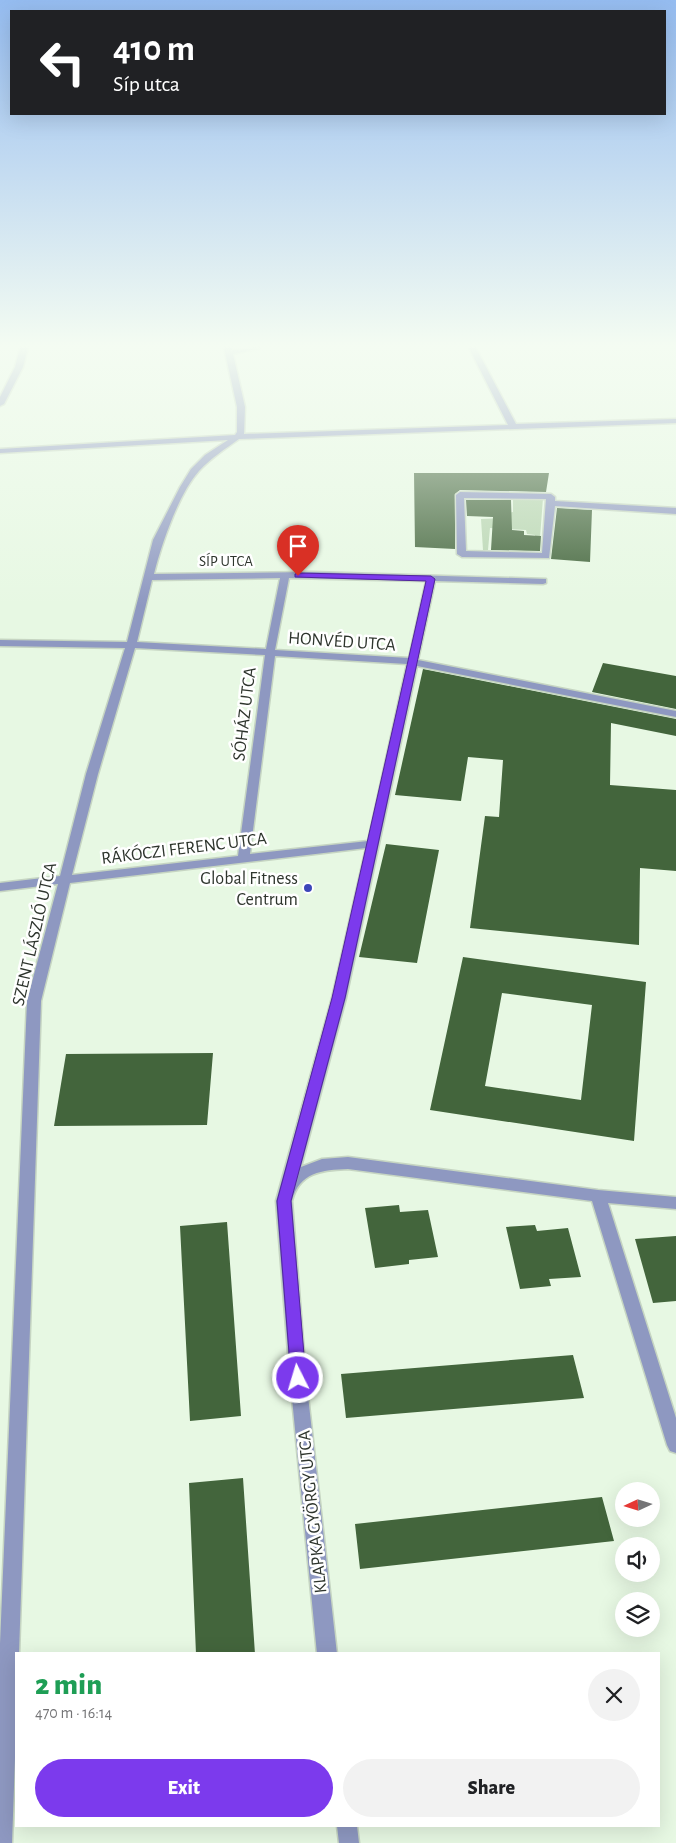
<!DOCTYPE html>
<html lang="en">
<head>
<meta charset="utf-8">
<style>
  body { margin:0; font-family:"Alegreya Sans",sans-serif; background:#f2f2f2; color:#202124; height:100vh; display:flex; flex-direction:column; font-size:19px; white-space:nowrap }
  * { box-sizing:border-box; margin:0 }
  p { font-size:16px; color:#757577 }
  .icon { flex:none; width:28px; height:28px; fill:none; stroke:currentColor; stroke-width:2; stroke-linecap:round; stroke-linejoin:round }
  .map { position:relative; flex:1; overflow:hidden }
  .sheet { position:absolute; left:15px; top:1652px; width:645px; height:175px; display:flex; flex-direction:column; background:#fff; border-radius:0px; box-shadow:0 5px 20px #0002 }
  .sheet>* { flex:none }
  .hud { position:absolute; left:10px; top:10px; width:656px; height:105px; border-radius:0px; box-shadow:0 5px 20px #0002; background:#202124; color:#fff; overflow:hidden }
  .needle { width:32px; rotate:266deg }
  .controls { position:absolute; left:615px; top:1482px; display:grid; gap:10px }
  .controls a { display:grid; place-items:center; width:45px; height:45px; border-radius:50%; background:#fff; box-shadow:0 5px 20px #0002; font-size:25px }
  .pin { position:absolute; display:grid; place-items:center; width:42px; height:42px; color:#fff; margin:-51px -21px; border-radius:50% 50% 50% 0; rotate:-45deg; box-shadow:0 0 5px #0007 }
  .pin .icon { rotate:45deg }
  .me { position:absolute; width:55px; margin:-28px; rotate:355deg; stroke-linejoin:round; filter:drop-shadow(0 0 4px #0008) }
  .turn { display:flex; align-items:center; gap:18px; height:105px; padding:0 20px; font-size:22px }
  .turn .icon { width:65px; height:65px; stroke-width:2.5 }
  .turn b { display:block; font-size:35px; line-height:42px }
  .round { display:grid; place-items:center; flex:none; width:52px; height:52px; border-radius:26px; background:#f2f2f2 }
  .headline { display:flex; align-items:center; justify-content:space-between; height:85px; padding:0 20px }
  h1 { font-size:30px; font-weight:800; line-height:38px; color:#1e9e55 }
  .primary-button { display:flex; gap:10px; margin-top:auto; padding:10px 20px }
  .primary-button a { flex:1; height:58px; border-radius:30px; background:#7c3aed; color:#fff; font-size:20px; font-weight:800; line-height:58px; text-align:center }
  .primary-button a+a { background:#f2f2f2; color:#202124 }
  .map>svg:first-child { display:block }
  .green { fill:#b7d4b0 }
  .building { fill:#43653c; fill-rule:evenodd }
  .lines { fill:none; stroke-linecap:round; stroke-linejoin:round }
  .minor-casing { stroke:#c6d5c2; stroke-width:3 }
  .minor { fill:#8e98c1; fill-rule:evenodd }
  .route { fill:#7c3aed; stroke:#51269a }
  .poi-dot { fill:#3c46b9; stroke:#fff; stroke-width:2 }
  .labels { text-anchor:middle; stroke-width:5; stroke-linejoin:round; paint-order:stroke }
  .far-street-label { font-size:15px; fill:#2e352d; stroke:#fff }
  .street-label { font-size:18px; fill:#2e352d; stroke:#fff }
  .poi-label { font-size:18px; fill:#2e352d; stroke:#fff; text-anchor:end }
</style>
</head>
<body>
<div class="map">
<svg width="676" height="1843" viewBox="0 0 676 1843">
  <rect width="100%" height="100%" fill="#e7f8e3"/>
  <!-- green -->
  <path class="green" d="M513,498H543L539,551L535,550V535L527,534L526,530L490,528L488,550H483L481,519L505,518V513L513,512Z"/>
  <!-- building -->
  <path class="building" d="M414,473H549L546,492L460,490L455,494V549L415,547Z
    M466,500H511L512,530L524,531V535L541,536L540,551L491,550L493,517L467,516Z
    M557,508L592,510L590,562L551,559Z
    M603,663L676,676V709L592,692Z
    M423,669L676,719V736L611,723L610,785L676,790V871L640,868L639,945L470,928L485,816L499,817L503,760L468,757L461,801L395,795Z
    M386,844L439,850L417,963L359,957Z
    M463,957L646,982L634,1141L430,1110ZM502,993L592,1005L581,1100L485,1086Z
    M213,1053L207,1125L54,1126L66,1054Z
    M399,1205L400,1212L428,1210L438,1257L409,1260V1264L375,1268L365,1208Z
    M227,1222L241,1416L190,1421L180,1226Z
    M535,1225L537,1231L568,1228L581,1277L549,1279L551,1286L520,1289L506,1227Z
    M676,1236V1301L653,1303L635,1239Z
    M573,1355L584,1398L346,1418L341,1374Z
    M243,1478L255,1654H196L189,1483Z
    M602,1497L614,1541L360,1569L355,1524Z"/>
  <g class="lines">
    <defs>
      <path id="minor" d="M20,348H28L23,367L4,404L0,406V397L15,367Z
        M224,348H232V350L260,348L233,354L245,407L244,434L508,425L469,348H476L516,424L676,419V423L239,439C225,449 211,458 199,471C179,493 161,545 154,574L312,572L546,579V583L543,584L435,581L418,660L676,711V717L417,666L346,998L301,1167L322,1159L348,1157L598,1190L676,1197V1209L608,1203L676,1418V1453L670,1451L667,1445L592,1201L348,1169C322,1170 299,1172 292,1201L306,1378L337,1654H317L290,1378L276,1201L332,998L366,848L70,883L41,1001L19,1654H16V1730L12,1843H0V1644L27,1001L58,884L0,891V883L60,876L86,774L125,648L0,646V640L127,642L153,540L180,487L191,469L205,455L228,440L0,453V449L235,435L237,432V407ZM280,578L266,649L137,642L152,580ZM289,578L426,581L409,658L275,650ZM135,648L265,655L238,856L72,875L98,774ZM275,656L407,664L368,841L250,854Z
        M460,492L551,494L555,497V501L676,508V514L555,506L549,558L462,557L457,554L456,495ZM464,498L546,499L542,553L466,551Z
        M337,1826H357L359,1843H339Z"/>
    </defs>
    <!-- minor casing -->
    <use href="#minor" class="minor-casing"/>
    <!-- minor -->
    <use href="#minor" class="minor"/>
  </g>
  <!-- sky -->
  <linearGradient id="sky" x2="0" y2="1"><stop stop-color="#95bcf0"/><stop offset="0.57" stop-color="#f4fcf2"/><stop offset="1" stop-color="#f4fcf2" stop-opacity="0"/></linearGradient>
  <rect width="676" height="606" fill="url(#sky)"/>
  <!-- route -->
  <path class="route" d="M298,573L431,576L435,579L345,998L291,1201L306,1378L303,1382L298,1384L293,1382L291,1378L277,1201L332,998L426,581L295,577V574Z"/>
  <!-- markers -->
  <circle class="poi-dot" cx="308" cy="888" r="5"/>
  <g class="labels">
    <!-- far-street labels -->
    <g class="far-street-label">
      <text x="226" y="566">SÍP UTCA</text>
    </g>
    <!-- street labels -->
    <g class="street-label">
      <text transform="translate(342 641) rotate(4)" y="6">HONVÉD UTCA</text>
      <text transform="translate(244 714) rotate(-83)" y="6">SÓHÁZ UTCA</text>
      <text transform="translate(184 848) rotate(-7)" y="6">RÁKÓCZI FERENC UTCA</text>
      <text transform="translate(34 934) rotate(-77)" y="6">SZENT LÁSZLÓ UTCA</text>
      <text transform="translate(312 1512) rotate(-96)" y="6">KLAPKA GYÖRGY UTCA</text>
    </g>
    <!-- poi labels -->
    <g class="poi-label">
      <text x="298" y="884">Global Fitness<tspan x="298" dy="21">Centrum</tspan></text>
    </g>
  </g>
</svg>
<div class="controls">
<a><svg class="needle" viewBox="-14 -14 28 28"><path d="M0-13l5 13h-10z" fill="#e53935"/><path d="M0 13l5-13h-10z" fill="#757577"/></svg></a>
<a><svg class="icon" aria-label="sound" viewBox="0 0 24 24"><path d="M4 9h4l5-4v14l-5-4H4zM17 9q2 3 0 6"/></svg></a>
<a><svg class="icon" aria-label="layers" viewBox="0 0 24 24"><path d="M12 4l9 5-9 5-9-5zM3 14l9 5 9-5"/></svg></a>
</div>
<div class="pin" style="left:298px;top:576px;background:#d93025"><svg class="icon" aria-label="arrive" viewBox="0 0 24 24"><path d="M6 21V4h12l-3 4 3 4H6"/></svg></div>
<svg class="me" style="left:298px;top:1378px" viewBox="-20 -20 40 40"><circle r="17" fill="#7c3aed" stroke="#fff" stroke-width="3"/><path d="M0-11L8 9 0 5-8 9z" fill="#fff"/></svg>
<div class="hud">
<div class="turn"><svg class="icon" aria-label="left" viewBox="0 0 24 24"><path d="M17 20v-9H6M10 6l-5 5 5 5"/></svg><div><b>410 m</b>Síp utca</div></div>
</div>
<section class="sheet">
<div class="headline"><div><h1>2 min</h1><p>470 m · 16:14</p></div><a class="round"><svg class="icon" aria-label="close" viewBox="0 0 24 24"><path d="M6 6l12 12M18 6L6 18"/></svg></a></div>
<div class="primary-button"><a>Exit</a><a>Share</a></div>
</section>
</div>
</body>
</html>
